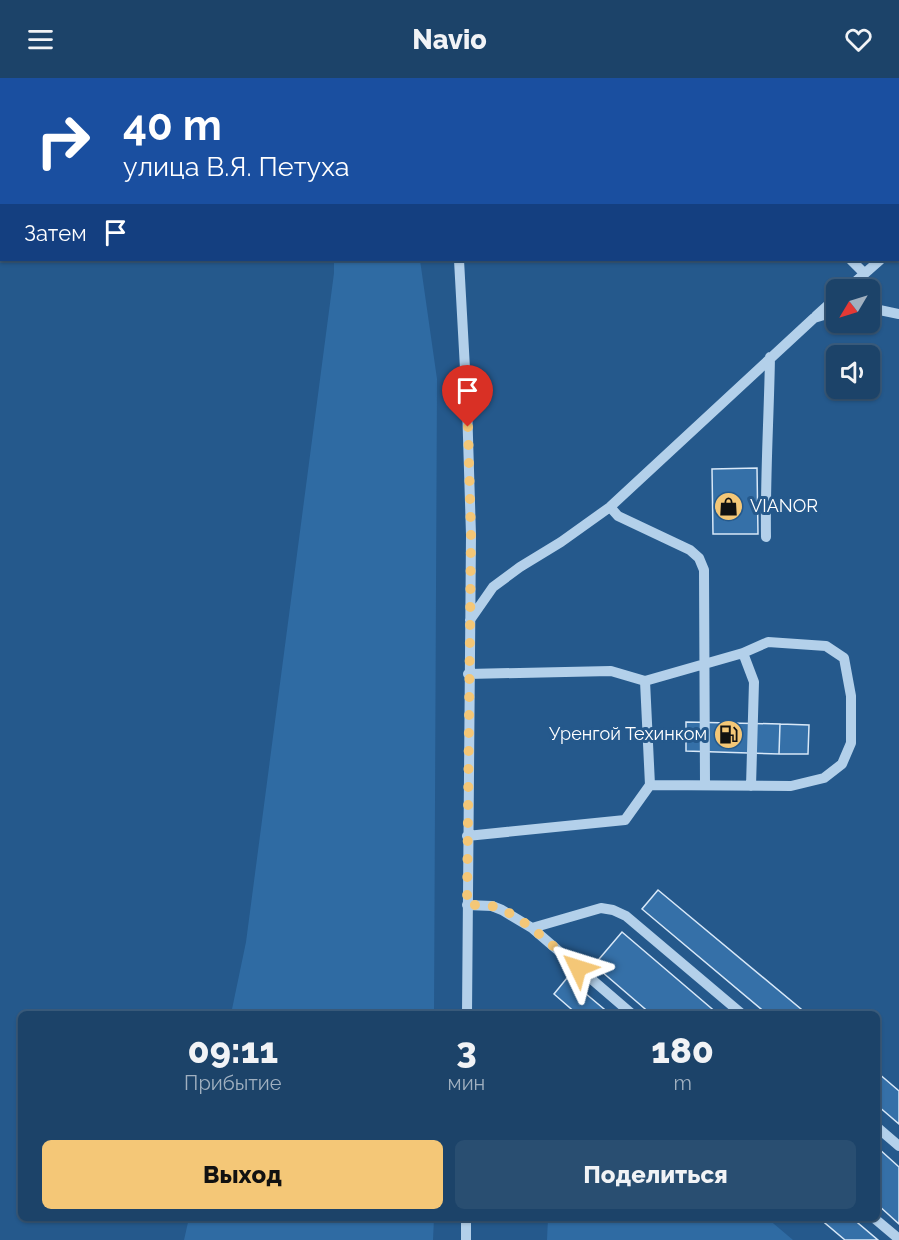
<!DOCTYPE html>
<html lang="ru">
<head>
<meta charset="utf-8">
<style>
  body { margin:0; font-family:Raleway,sans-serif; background:#294e71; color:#f1f3f6; height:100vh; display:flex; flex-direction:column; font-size:22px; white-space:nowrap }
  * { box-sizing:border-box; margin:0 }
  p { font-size:20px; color:#a0b0c0 }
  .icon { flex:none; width:33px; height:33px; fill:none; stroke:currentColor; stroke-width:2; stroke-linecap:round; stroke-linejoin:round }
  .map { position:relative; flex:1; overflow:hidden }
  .details { position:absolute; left:18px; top:933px; width:862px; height:210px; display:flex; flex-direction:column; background:#1c4369; border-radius:9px; box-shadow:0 2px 4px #0004,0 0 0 2px #3a5c7d }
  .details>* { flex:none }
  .hud { position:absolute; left:0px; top:0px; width:900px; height:183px; box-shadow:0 2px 4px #0004,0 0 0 2px #3a5c7d; background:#1a4fa0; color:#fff; overflow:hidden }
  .needle { width:39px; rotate:232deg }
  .buttons { position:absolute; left:826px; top:201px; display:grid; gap:12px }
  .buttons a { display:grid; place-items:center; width:54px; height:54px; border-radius:9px; background:#1c4369; box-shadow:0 2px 4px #0004,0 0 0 2px #3a5c7d; font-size:30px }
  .pin { position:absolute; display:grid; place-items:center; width:51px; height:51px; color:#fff; margin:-62px -26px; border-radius:50% 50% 50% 0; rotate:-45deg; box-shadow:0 0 6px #0007 }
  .pin .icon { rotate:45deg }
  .me { position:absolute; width:66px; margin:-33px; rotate:311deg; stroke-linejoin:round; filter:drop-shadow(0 0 4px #0008) }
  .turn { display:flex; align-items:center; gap:21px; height:126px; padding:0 24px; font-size:27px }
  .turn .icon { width:78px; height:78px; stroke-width:2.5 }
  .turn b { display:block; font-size:42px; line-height:51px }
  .then { display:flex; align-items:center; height:57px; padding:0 24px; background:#0003; gap:12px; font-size:22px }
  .eta { display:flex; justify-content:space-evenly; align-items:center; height:102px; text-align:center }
  .eta b { font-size:36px; font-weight:800; line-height:42px }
  .action { display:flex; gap:12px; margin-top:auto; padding:12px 24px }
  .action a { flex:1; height:69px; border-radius:9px; background:#f4c777; color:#111; font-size:24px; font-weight:800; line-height:69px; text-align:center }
  .action a+a { background:#294e71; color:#f1f3f6 }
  header { display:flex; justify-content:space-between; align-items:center; height:78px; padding:0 24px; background:#1c4369; font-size:27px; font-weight:800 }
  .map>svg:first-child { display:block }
  .green { fill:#2f6ba3 }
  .building { fill:#3570a8; stroke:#d8e8f8; stroke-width:1.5 }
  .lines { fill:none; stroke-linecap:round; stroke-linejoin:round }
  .minor { stroke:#b3d0ea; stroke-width:10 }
  .route { stroke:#f4c777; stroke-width:10; stroke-dasharray:0 18 }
  .labels { text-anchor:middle; stroke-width:6; stroke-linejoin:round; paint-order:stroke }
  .poi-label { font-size:18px; fill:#fff; stroke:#25598c; text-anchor:start }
</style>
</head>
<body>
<header><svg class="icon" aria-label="menu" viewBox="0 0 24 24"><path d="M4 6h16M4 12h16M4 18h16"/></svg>Navio<svg class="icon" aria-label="heart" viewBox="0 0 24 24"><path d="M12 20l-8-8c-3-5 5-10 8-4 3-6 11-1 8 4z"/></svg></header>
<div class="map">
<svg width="899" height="1162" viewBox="0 0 899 1162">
  <rect width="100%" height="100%" fill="#25598c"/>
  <!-- green -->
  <path class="green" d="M334,182H420L437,301L434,936H231L246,864L334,195Z
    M189,1140H434L433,1162H184Z
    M548,1140H767L793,1162H547Z"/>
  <!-- building -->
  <path class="building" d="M757,390L758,456H713L712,391Z
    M686,644L780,646L779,676L686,673Z
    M780,646L809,647L808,676H779Z
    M658,812L807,936H767L642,831Z
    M622,854L718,936H651L594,887Z
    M567,900L610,936H577L554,916Z
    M878,995L899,1013V1046L878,1028Z
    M878,1070L899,1089V1146L878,1127Z
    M819,1140H852L878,1162H845Z"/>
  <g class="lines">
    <!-- minor -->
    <path class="minor" d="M440,0V2
      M683,0L684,2
      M898,166H899
      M459,182L467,327L471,457L467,936
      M851,182L864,195
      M846,212L880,182
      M870,230L899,236
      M816,238L837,219
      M610,429L618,438L690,472L699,480L704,492L705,707
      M766,459C765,399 769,339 770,279
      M470,542L493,509L520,489L561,464L610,429L814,240L837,233
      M743,575L754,604L751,708
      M645,603L743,575L768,564L826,568L844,580L851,618V665L842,686L824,700L791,708L650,707
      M467,758L625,742L650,707L645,603L611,593L468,596
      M467,827L492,828L502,832L532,850L601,830L613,832L626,838L742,936
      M532,850L632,936
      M878,1050L899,1068
      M874,1140L899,1161
      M466,1162V1140"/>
  </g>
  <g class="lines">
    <!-- route -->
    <path class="route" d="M468,349L471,457L467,827C475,827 483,827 491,828C518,833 557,872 578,890"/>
  </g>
  <!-- icons -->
  <defs>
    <symbol id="shop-disc" viewBox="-11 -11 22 22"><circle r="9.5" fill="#f4c777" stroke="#25598c"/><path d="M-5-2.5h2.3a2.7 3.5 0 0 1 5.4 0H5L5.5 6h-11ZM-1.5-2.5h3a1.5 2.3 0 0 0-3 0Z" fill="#111"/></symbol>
    <symbol id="fuel-disc" viewBox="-11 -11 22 22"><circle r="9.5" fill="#f4c777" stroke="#25598c"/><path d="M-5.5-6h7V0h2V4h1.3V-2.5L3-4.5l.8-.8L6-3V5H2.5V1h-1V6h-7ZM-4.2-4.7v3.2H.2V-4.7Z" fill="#111"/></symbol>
  </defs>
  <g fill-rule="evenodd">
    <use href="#shop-disc" x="712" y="412" width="33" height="33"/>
    <use href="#fuel-disc" x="712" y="640" width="33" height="33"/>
  </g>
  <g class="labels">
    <!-- poi labels -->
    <g class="poi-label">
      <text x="750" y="434">VIANOR</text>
      <text x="707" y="662" text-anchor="end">Уренгой Техинком</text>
    </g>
  </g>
</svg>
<div class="buttons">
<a><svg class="needle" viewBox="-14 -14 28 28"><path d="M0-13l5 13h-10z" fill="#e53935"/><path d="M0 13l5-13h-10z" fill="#a0b0c0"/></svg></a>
<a><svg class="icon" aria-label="sound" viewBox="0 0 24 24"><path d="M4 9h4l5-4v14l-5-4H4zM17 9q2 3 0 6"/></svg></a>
</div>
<div class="pin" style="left:468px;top:349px;background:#d93025"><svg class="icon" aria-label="arrive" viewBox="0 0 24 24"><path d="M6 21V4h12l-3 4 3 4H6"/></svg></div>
<svg class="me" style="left:578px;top:890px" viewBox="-20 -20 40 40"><path d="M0-17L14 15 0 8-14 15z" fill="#f4c777" stroke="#fff" stroke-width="4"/></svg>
<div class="hud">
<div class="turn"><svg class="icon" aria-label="right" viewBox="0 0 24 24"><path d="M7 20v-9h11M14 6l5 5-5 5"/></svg><div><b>40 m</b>улица В.Я. Петуха</div></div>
<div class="then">Затем<svg class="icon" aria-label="arrive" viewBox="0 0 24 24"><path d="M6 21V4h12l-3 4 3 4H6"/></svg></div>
</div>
<section class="details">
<div class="eta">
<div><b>09:11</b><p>Прибытие</p></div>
<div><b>3</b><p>мин</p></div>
<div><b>180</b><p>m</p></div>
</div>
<div class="action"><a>Выход</a><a>Поделиться</a></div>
</section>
</div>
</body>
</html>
